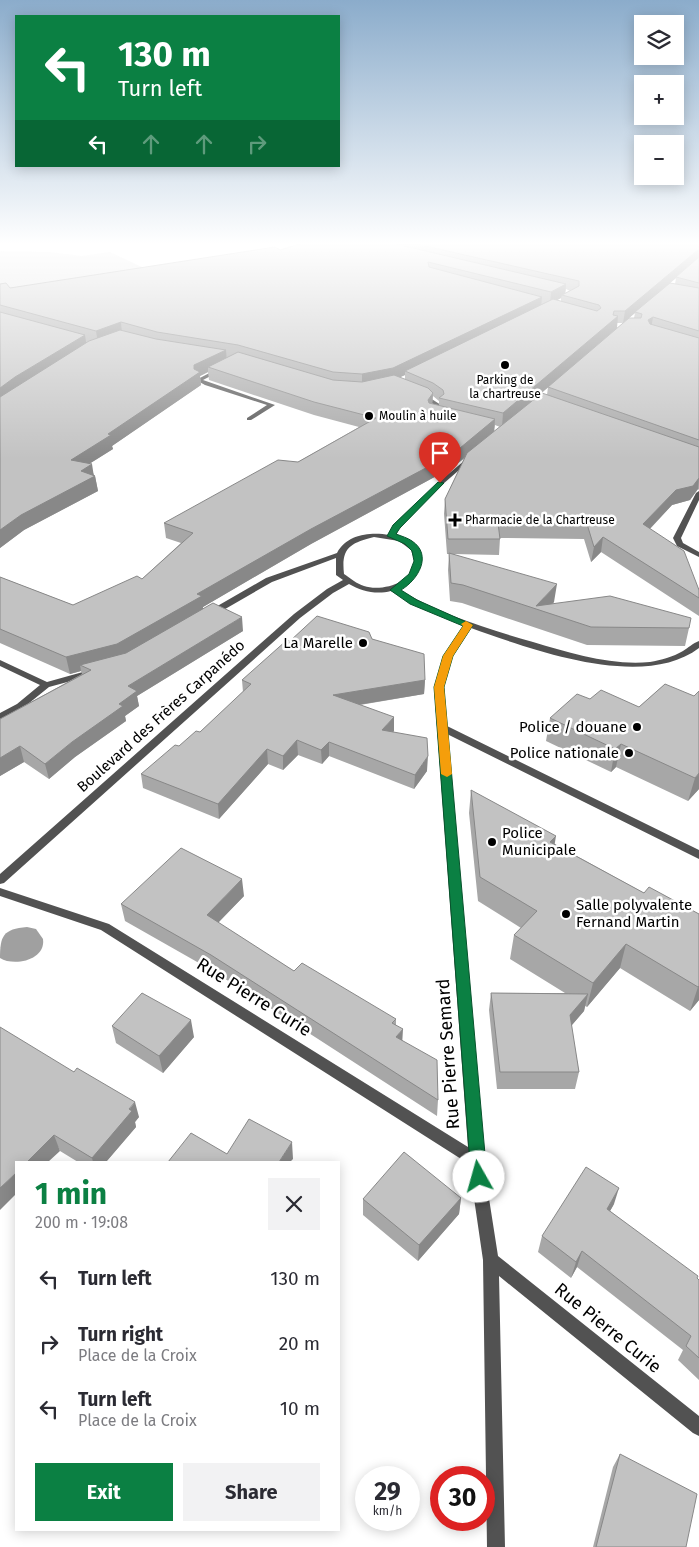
<!DOCTYPE html>
<html lang="en">
<head>
<meta charset="utf-8">
<style>
  body { margin:0; font-family:"Fira Sans",sans-serif; background:#f2f2f3; color:#2b2b33; height:100vh; display:flex; flex-direction:column; font-size:19px; white-space:nowrap }
  * { box-sizing:border-box; margin:0 }
  p { font-size:16px; color:#7c7c81 }
  .icon { flex:none; width:28px; height:28px; fill:none; stroke:currentColor; stroke-width:2; stroke-linecap:round; stroke-linejoin:round }
  .map { position:relative; flex:1; overflow:hidden }
  .sheet { position:absolute; left:15px; top:1161px; width:325px; height:370px; display:flex; flex-direction:column; background:#fff; border-radius:0px; box-shadow:0 2px 12px #0003 }
  .sheet>* { flex:none }
  .hud { position:absolute; left:15px; top:15px; width:325px; height:152px; border-radius:0px; box-shadow:0 2px 12px #0003; background:#0b8043; color:#fff; overflow:hidden }
  .fabs { position:absolute; left:634px; top:15px; display:grid; gap:10px }
  .fabs a { display:grid; place-items:center; width:50px; height:50px; border-radius:0px; background:#fff; box-shadow:0 2px 12px #0003; font-size:25px }
  .speed { position:absolute; left:355px; top:1466px; display:flex; gap:10px; font-size:25px; font-weight:700; text-align:center }
  .speed>* { display:grid; place-content:center; width:65px; height:65px; border-radius:50%; background:#fff; box-shadow:0 2px 12px #0003; line-height:1 }
  .speed small { font-size:12px; font-weight:400 }
  .speed .limit { border:8px solid #d22; background:#fff; color:#111 }
  .pin { position:absolute; display:grid; place-items:center; width:42px; height:42px; color:#fff; margin:-51px -21px; border-radius:50% 50% 50% 0; rotate:-45deg; box-shadow:0 0 5px #0007 }
  .pin .icon { rotate:45deg }
  .me { position:absolute; width:55px; margin:-28px; rotate:353deg; stroke-linejoin:round; filter:drop-shadow(0 0 4px #0008) }
  .turn { display:flex; align-items:center; gap:18px; height:105px; padding:0 20px; font-size:22px }
  .turn .icon { width:65px; height:65px; stroke-width:2.5 }
  .turn b { display:block; font-size:35px; line-height:42px }
  .lanes { display:flex; align-items:center; height:48px; padding:0 20px; background:#0003; justify-content:center; gap:25px; direction:ltr }
  .lanes .off { opacity:.35 }
  .round { display:grid; place-items:center; flex:none; width:52px; height:52px; border-radius:0px; background:#f2f2f3 }
  .summary { display:flex; align-items:center; justify-content:space-between; height:85px; padding:0 20px }
  h1 { font-size:30px; font-weight:700; line-height:38px; color:#0b8043 }
  .action { display:flex; gap:10px; margin-top:auto; padding:10px 20px }
  .action a { flex:1; height:58px; border-radius:0px; background:#0b8043; color:#fff; font-size:20px; font-weight:700; line-height:58px; text-align:center }
  .action a+a { background:#f2f2f3; color:#2b2b33 }
  ul { padding:0; list-style:none }
  li { display:flex; align-items:center; gap:15px; height:65px; padding:0 20px }
  li div { flex:1 }
  li b { display:block; font-size:19px }
  li em { font-style:normal }
  .map>svg:first-child { display:block }
  .green { fill:#d9d9d9 }
  .water { fill:#a0a0a0 }
  .lines { fill:none; stroke-linecap:round; stroke-linejoin:round }
  .street { fill:#525252; fill-rule:evenodd }
  .wall { fill:#a7a7a7; fill-rule:evenodd }
  .shaded-wall { fill:#888 }
  .building { fill:#c2c2c2; stroke:#888 }
  .route { fill:#0b8043; stroke:#07532c }
  .slow { fill:#f59e0b }
  .poi-dot { fill:#000; stroke:#fff; stroke-width:2 }
  .labels { text-anchor:middle; stroke-width:5; stroke-linejoin:round; paint-order:stroke }
  .far-poi-label { font-size:12px; fill:#000; stroke:#fff; text-anchor:start }
  .poi-label { font-size:15px; fill:#000; stroke:#fff; text-anchor:end }
  .street-label { font-size:15px; fill:#000; stroke:#fff }
  .near-street-label { font-size:18px; fill:#000; stroke:#fff }
</style>
</head>
<body>
<div class="map">
<svg width="699" height="1547" viewBox="0 0 699 1547">
  <rect width="100%" height="100%" fill="#fff"/>
  <!-- green -->
  <path class="green" d="M0,251L49,252L82,256L110,252L146,269L0,292Z"/>
  <!-- water -->
  <path class="water" d="M27,927L36,929L43,939C46,960 14,967 0,958C0,936 3,929 27,927Z"/>
  <g class="lines">
    <!-- street -->
    <path class="street" d="M219,368L224,369L203,380L275,405L251,420H247V418L267,405L205,385L196,380Z
      M420,394H424L441,405L442,406L435,415L430,414L436,406L420,396Z
      M471,455L473,456V458L443,484L399,528L396,536L403,538L418,548L422,562C417,574 411,585 398,589C440,614 487,629 533,642C570,653 612,666 650,662C661,660 673,657 683,651C688,648 693,643 699,641V648C643,691 530,649 471,628L452,657L444,687L447,726L699,850V859L447,734L483,1160L498,1256L699,1416V1436L693,1433L499,1276L505,1547H487L483,1260L469,1164L101,930L0,896V888L109,924L468,1147L434,687L444,657L464,625L418,607L391,591C376,595 361,591 349,584L333,593L300,618L4,883L0,884V874L294,614L327,589L343,580L336,575V558L272,582L213,616H207V612L266,578L337,553C347,534 371,532 389,535L393,525L439,482ZM374,537L399,541L411,550C412,554 415,559 414,562C414,583 381,592 364,586C357,584 350,578 344,574C341,548 350,543 374,537Z
      M699,491V500L681,538L683,543L699,552V557L677,546L673,538L696,493Z
      M0,660L47,682L90,670L94,673L93,675L49,687L23,708L0,720V713L17,704L40,685L0,666Z"/>
  </g>
  <!-- wall -->
  <path class="wall" d="M303,243H699V490L698,489L690,500L672,505L650,529L699,590V616L601,552L591,562L584,539L500,538L499,555L453,554L554,602L552,604L689,628L685,646L587,645L462,603L450,601L448,570L449,554H447L444,514L445,499L465,458L453,467L311,544L203,607V609L243,631L137,696L139,706L125,716L126,721L75,757L49,779L24,762L0,776V719L82,674L81,671L70,674L0,643V577L73,605L142,579L181,543L166,538L164,523L298,462L359,427L314,415L209,380L208,372L200,376L201,385L112,446L113,449L89,464L94,475L95,476L98,491L24,530L0,548V284L10,288L280,250ZM676,278L675,284L670,283ZM566,289L570,291L565,293ZM561,298V301L557,300ZM635,313L634,318H629ZM617,323H623L617,328ZM593,349L548,387L547,395L532,401ZM405,375V379L400,377ZM433,396L439,401V406L432,404ZM495,425L500,427L494,431Z
    M372,639L425,680L424,694L360,705L394,731L393,732L427,771L414,789L329,756L322,764L298,755L283,770L268,764L219,819L143,788L141,774L200,732L243,692L242,680L290,641Z
    M665,684L699,789L688,801L616,767L611,772L546,741L550,718L590,699L639,707Z
    M471,790L555,844L644,893L699,914V1000L690,1011L620,968L587,1007L585,1006L584,1011L571,1026L579,1072L575,1089H497L489,1010L491,993H565L510,959L514,935L521,928L478,901L469,813Z
    M244,896L218,923L294,971L396,1019V1025L402,1040L438,1100L437,1116L213,971L125,921L121,904Z
    M112,1026L194,1037L163,1073L116,1043Z
    M0,1027L139,1117L135,1122L136,1127L106,1162H78L60,1151Z
    M461,1198L459,1214L418,1261L363,1215V1199Z
    M614,1204L610,1211L699,1280V1380L678,1360L683,1350L577,1267L571,1278L538,1252L542,1236Z
    M620,1454L686,1547H593L613,1467Z"/>
  <!-- shaded-wall -->
  <path class="shaded-wall" d="M699,249V258L676,277V278L636,312H635V313L623,323L625,311Z
    M566,284L565,296L562,295L561,298L550,304L551,292Z
    M542,297L541,308L405,371V375L392,381L362,387V374Z
    M618,316L617,328L502,427L503,413Z
    M653,317L651,329L648,320Z
    M121,322L122,334L98,343L96,331Z
    M85,335L87,348L0,404V388L15,377Z
    M226,350L227,363L208,367V372L200,376L201,385L112,446L113,449L73,474L71,460L108,434L194,365Z
    M433,393L432,406L427,413L428,400Z
    M495,419L494,433L453,467L311,544L203,607V612L120,660L80,665L81,671L70,674L66,657L197,594Z
    M92,464L94,477L95,476L98,491L24,530L0,548V530L81,471Z
    M699,478L698,489L690,500L672,505L640,539L643,524L676,490Z
    M603,537L601,552L591,562L594,547Z
    M557,584L554,602L545,612L536,606Z
    M242,617L243,631L137,696L139,706L125,716L126,721L75,757L49,779L45,764L119,704L128,686Z
    M425,680L424,694L333,709V695Z
    M394,717V731L382,744V730Z
    M297,740L298,755L283,770V756Z
    M329,742V756L322,764L321,750Z
    M621,744L616,767L611,772L615,749Z
    M20,746L24,762L0,776V758Z
    M267,749L268,764L219,819L218,804Z
    M428,756L427,771L414,789L415,775Z
    M699,773V789L688,801L695,778Z
    M556,836L552,860L550,842Z
    M242,879L244,896L209,932L207,915Z
    M626,944L620,968L587,1007L593,983Z
    M699,986V1000L690,1011L698,987Z
    M588,994L584,1011L566,1032L570,1015Z
    M191,1020L194,1037L163,1073L159,1056Z
    M403,1029L402,1046L396,1037Z
    M135,1102L139,1117L135,1122L136,1127L106,1162H93L92,1158Z
    M54,1135L60,1151L48,1162H27Z
    M292,1142L293,1159L290,1162H279Z
    M16,1173V1194L0,1210V1188Z
    M619,1188L614,1204L602,1225L607,1209Z
    M461,1198L459,1214L418,1261L419,1245Z
    M582,1251L577,1267L571,1278L576,1262Z"/>
  <!-- building -->
  <path class="building" d="M303,243H396V244L566,284L551,292L428,262L429,267L542,297L393,368L362,374L333,372L238,345L157,332L121,322L96,331L0,305V284L6,283L10,288L275,247L280,250Z
    M412,243H699V249L625,311H614L613,315L618,316L503,413L439,398L444,394L443,390L433,383L405,371L553,299L597,311L601,308L599,305L562,295L579,286V281Z
    M699,257V283L676,277Z
    M670,283L699,288V331L653,317L648,320L650,324L699,338V440L548,387L629,318H641L642,314L635,312Z
    M0,312L85,335L15,377L0,388Z
    M120,330L156,339L226,350L194,365V369L200,372L108,434L111,435L71,460L92,464L81,471L95,476L21,515L0,530V397L89,341Z
    M238,352L333,380L362,382L394,375L428,388L433,393L428,400L429,403L495,419L454,453L311,529L197,594L202,596L117,644L66,657L0,629V577L73,605L137,576L142,579L193,533L164,523L278,460L298,462L376,418L314,402L208,367Z
    M542,393L699,447V478L693,486L676,490L643,524L684,551L699,590V598L603,537L594,547L587,524L498,523L500,539H448L445,499L467,453Z
    M449,553L557,584L536,606L610,596L691,618L689,628L591,627L463,585L451,583Z
    M213,603L242,617L128,686L137,691L119,704L123,706L72,742L45,764L20,746L0,758V719L91,670L80,665L126,653Z
    M317,616L369,632L372,639L424,654L425,680L333,695L394,717L382,730L427,738L428,756L415,775L329,742L321,750L297,740L283,756L267,749L218,804L141,774L175,745L179,746L196,731L200,732L251,684L242,680L287,640L290,641Z
    M665,684L694,696L699,691V773L695,778L621,744L615,749L550,718L577,694L590,699L601,690L639,707Z
    M471,790L556,836L550,842L644,893L649,887L699,914V986L698,987L626,944L593,983L514,935L537,911L480,877Z
    M181,848L242,879L207,915L294,971L302,963L396,1019L392,1023L403,1029L396,1037L437,1060L438,1100L211,955L121,904Z
    M142,993L191,1020L159,1056L112,1026Z
    M491,993L588,994L570,1015L579,1072H500Z
    M0,1027L74,1072L77,1068L135,1102L129,1109L132,1111L92,1158L54,1135L27,1162H16V1173L0,1188Z
    M249,1119L292,1142L279,1162H168L191,1133L227,1154Z
    M404,1152L461,1198L419,1245L363,1199Z
    M586,1167L619,1188L607,1209L698,1276L697,1278L699,1280V1358L686,1346L691,1336L582,1251L576,1262L542,1236Z
    M620,1454L697,1494L686,1547H596Z"/>
  <!-- sky -->
  <linearGradient id="sky" x2="0" y2="1"><stop stop-color="#8baccb"/><stop offset="0.53" stop-color="#fff"/><stop offset="1" stop-color="#fff" stop-opacity="0"/></linearGradient>
  <rect width="699" height="459" fill="url(#sky)"/>
  <!-- route -->
  <path class="route" d="M438,482L444,483L400,528L396,534C401,536 408,538 412,541C433,555 418,580 401,590L417,600L473,625L453,656L444,687L487,1177L485,1182L479,1184L473,1182L471,1177L434,687L443,656L463,626L410,604L390,590L409,574L414,561L412,551L405,544L387,536L393,525Z"/>
  <!-- slow -->
  <path class="slow" d="M466,621L473,625L453,656L444,687L452,774L447,777L441,774L434,687L443,656L463,626L461,624Z"/>
  <!-- markers -->
  <g class="poi-dot">
    <circle cx="505" cy="365" r="5"/>
    <circle cx="369" cy="416" r="5"/>
    <path d="M452.5 512.5h5v5h5v5h-5v5h-5v-5h-5v-5h5z"/>
    <circle cx="363" cy="643" r="5"/>
    <circle cx="637" cy="727" r="5"/>
    <circle cx="629" cy="753" r="5"/>
    <circle cx="492" cy="842" r="5"/>
    <circle cx="566" cy="914" r="5"/>
  </g>
  <g class="labels">
    <!-- far-poi labels -->
    <g class="far-poi-label">
      <text x="505" y="384" text-anchor="middle">Parking de<tspan x="505" dy="14">la chartreuse</tspan></text>
      <text x="379" y="420">Moulin à huile</text>
      <text x="465" y="524">Pharmacie de la Chartreuse</text>
    </g>
    <!-- poi labels -->
    <g class="poi-label">
      <text x="353" y="648">La Marelle</text>
      <text x="627" y="732">Police / douane</text>
      <text x="619" y="758">Police nationale</text>
      <text x="502" y="838" text-anchor="start">Police<tspan x="502" dy="17">Municipale</tspan></text>
      <text x="576" y="910" text-anchor="start">Salle polyvalente<tspan x="576" dy="17">Fernand Martin</tspan></text>
    </g>
    <!-- street labels -->
    <g class="street-label">
      <text transform="translate(161 716) rotate(-42)" y="5">Boulevard des Frères Carpanédo</text>
    </g>
    <!-- near-street labels -->
    <g class="near-street-label">
      <text transform="translate(254 997) rotate(32)" y="6">Rue Pierre Curie</text>
      <text transform="translate(448 1054) rotate(-94)" y="6">Rue Pierre Semard</text>
      <text transform="translate(608 1328) rotate(39)" y="6">Rue Pierre Curie</text>
    </g>
  </g>
</svg>
<div class="fabs">
<a><svg class="icon" aria-label="layers" viewBox="0 0 24 24"><path d="M12 4l9 5-9 5-9-5zM3 14l9 5 9-5"/></svg></a>
<a>+</a>
<a>−</a>
</div>
<div class="speed"><div>29<small>km/h</small></div><div class="limit">30</div></div>
<div class="pin" style="left:440px;top:483px;background:#d93025"><svg class="icon" aria-label="arrive" viewBox="0 0 24 24"><path d="M6 21V4h12l-3 4 3 4H6"/></svg></div>
<svg class="me" style="left:479px;top:1177px" viewBox="-20 -20 40 40"><circle r="19" fill="#fff"/><path d="M0-13L10 11 0 6-10 11z" fill="#0b8043"/></svg>
<div class="hud">
<div class="turn"><svg class="icon" aria-label="left" viewBox="0 0 24 24"><path d="M17 20v-9H6M10 6l-5 5 5 5"/></svg><div><b>130 m</b>Turn left</div></div>
<div class="lanes"><svg class="icon" aria-label="left" viewBox="0 0 24 24"><path d="M17 20v-9H6M10 6l-5 5 5 5"/></svg><svg class="icon off" aria-label="ahead" viewBox="0 0 24 24"><path d="M12 20V5M6 11l6-6 6 6"/></svg><svg class="icon off" aria-label="ahead" viewBox="0 0 24 24"><path d="M12 20V5M6 11l6-6 6 6"/></svg><svg class="icon off" aria-label="right" viewBox="0 0 24 24"><path d="M7 20v-9h11M14 6l5 5-5 5"/></svg></div>
</div>
<section class="sheet">
<div class="summary"><div><h1>1 min</h1><p>200 m · 19:08</p></div><a class="round"><svg class="icon" aria-label="close" viewBox="0 0 24 24"><path d="M6 6l12 12M18 6L6 18"/></svg></a></div>
<ul>
<li><svg class="icon" aria-label="left" viewBox="0 0 24 24"><path d="M17 20v-9H6M10 6l-5 5 5 5"/></svg><div><b>Turn left</b></div><em>130 m</em></li>
<li><svg class="icon" aria-label="right" viewBox="0 0 24 24"><path d="M7 20v-9h11M14 6l5 5-5 5"/></svg><div><b>Turn right</b><p>Place de la Croix</p></div><em>20 m</em></li>
<li><svg class="icon" aria-label="left" viewBox="0 0 24 24"><path d="M17 20v-9H6M10 6l-5 5 5 5"/></svg><div><b>Turn left</b><p>Place de la Croix</p></div><em>10 m</em></li>
</ul>
<div class="action"><a>Exit</a><a>Share</a></div>
</section>
</div>
</body>
</html>
